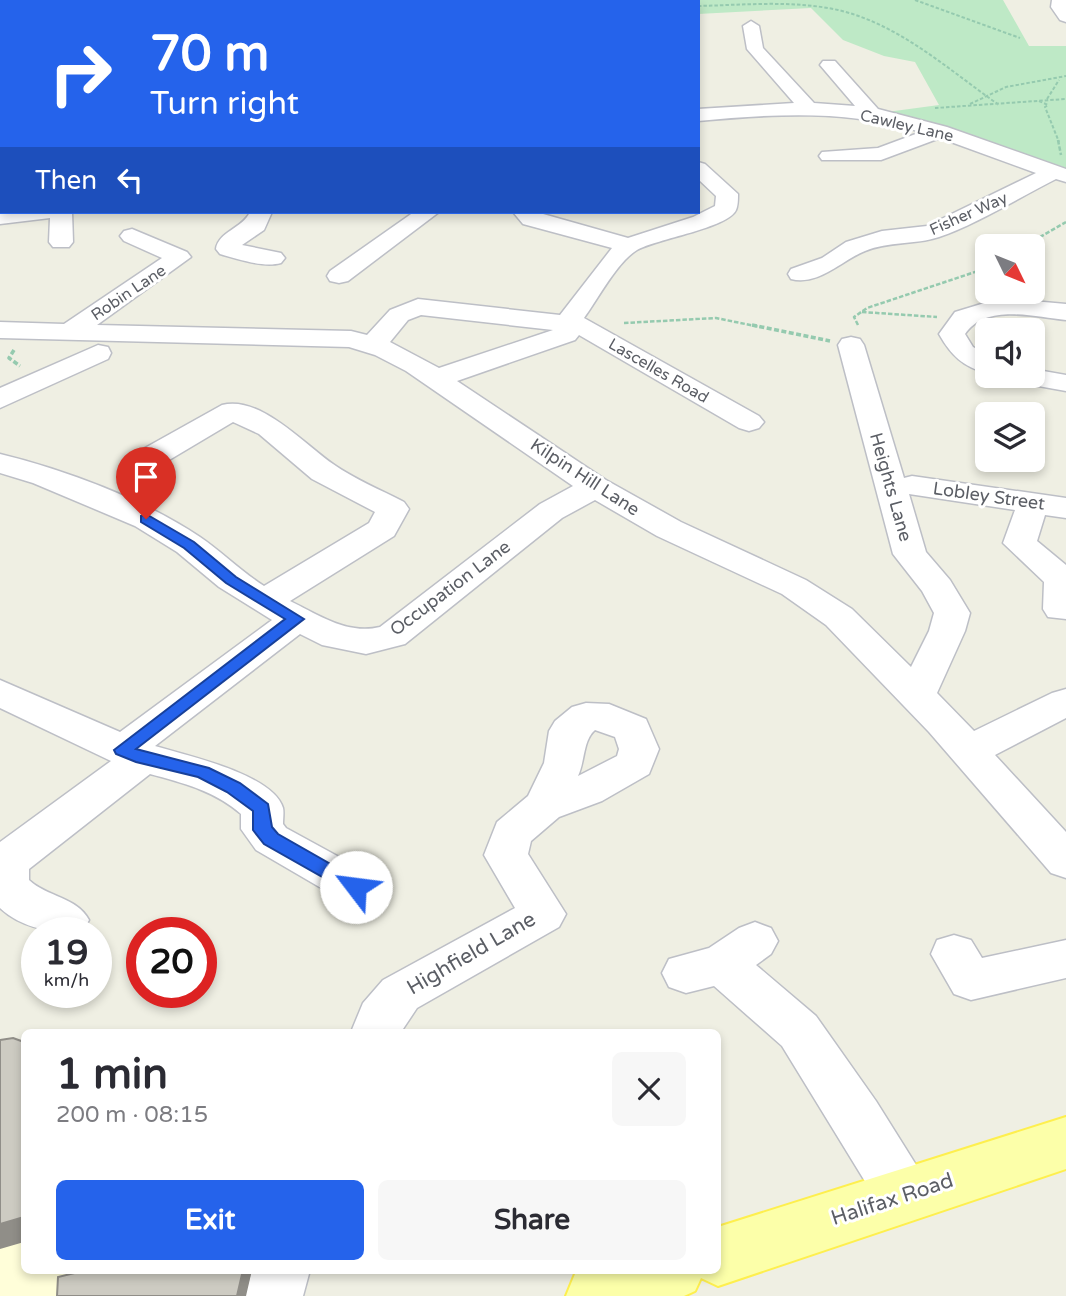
<!DOCTYPE html>
<html lang="en">
<head>
<meta charset="utf-8">
<style>
  body { margin:0; font-family:"Varela Round",sans-serif; background:#f7f7f7; color:#2b2b33; height:100vh; display:flex; flex-direction:column; font-size:26px; white-space:nowrap }
  * { box-sizing:border-box; margin:0 }
  p { font-size:23px; color:#7c7c81 }
  .icon { flex:none; width:38px; height:38px; fill:none; stroke:currentColor; stroke-width:2; stroke-linecap:round; stroke-linejoin:round }
  .map { position:relative; flex:1; overflow:hidden }
  .side { position:absolute; left:21px; top:1029px; width:700px; height:245px; display:flex; flex-direction:column; background:#fff; border-radius:10px; box-shadow:0 4px 10px #0003 }
  .side>* { flex:none }
  .guide { position:absolute; left:0px; top:0px; width:700px; height:214px; box-shadow:0 4px 10px #0003; background:#2563eb; color:#fff; overflow:hidden }
  .needle { width:46px; rotate:133deg }
  .controls { position:absolute; left:975px; top:234px; display:grid; gap:14px }
  .controls a { display:grid; place-items:center; width:70px; height:70px; border-radius:10px; background:#fff; box-shadow:0 4px 10px #0003; font-size:35px }
  .speed { position:absolute; left:21px; top:917px; display:flex; gap:14px; font-size:35px; font-weight:700; text-align:center }
  .speed>* { display:grid; place-content:center; width:91px; height:91px; border-radius:50%; background:#fff; box-shadow:0 4px 10px #0003; line-height:1 }
  .speed small { font-size:18px; font-weight:400 }
  .speed .limit { border:10px solid #d22; background:#fff; color:#111 }
  .pin { position:absolute; display:grid; place-items:center; width:60px; height:60px; color:#fff; margin:-72px -30px; border-radius:50% 50% 50% 0; rotate:-45deg; box-shadow:0 0 7px #0007 }
  .pin .icon { rotate:45deg }
  .me { position:absolute; width:77px; margin:-38px; rotate:300deg; stroke-linejoin:round; filter:drop-shadow(0 0 5px #0008) }
  .turn { display:flex; align-items:center; gap:24px; height:147px; padding:0 35px; font-size:32px }
  .turn .icon { width:91px; height:91px; stroke-width:2.5 }
  .turn b { display:block; font-size:49px; line-height:60px }
  .then { display:flex; align-items:center; height:66px; padding:0 35px; background:#0003; gap:14px; font-size:26px }
  .round { display:grid; place-items:center; flex:none; width:74px; height:74px; border-radius:10px; background:#f7f7f7 }
  .headline { display:flex; align-items:center; justify-content:space-between; height:119px; padding:0 35px }
  h1 { font-size:42px; font-weight:700; line-height:52px }
  .action { display:flex; gap:14px; margin-top:auto; padding:14px 35px }
  .action a { flex:1; height:80px; border-radius:10px; background:#2563eb; color:#fff; font-size:28px; font-weight:700; line-height:80px; text-align:center }
  .action a+a { background:#f7f7f7; color:#2b2b33 }
  .map>svg:first-child { display:block }
  .commercial { fill:#fffed9 }
  .green { fill:#bee9c6 }
  .lines { fill:none; stroke-linecap:round; stroke-linejoin:round }
  .minor-casing { stroke:#bdbfc6; stroke-width:3 }
  .major-casing { stroke:#feef4e; stroke-width:4 }
  .path-far2 { stroke:#95caaf; stroke-width:2; stroke-dasharray:3.5 2; stroke-linecap:butt }
  .path-far1 { stroke:#95caaf; stroke-width:2.5; stroke-dasharray:4.5 2; stroke-linecap:butt }
  .path { stroke:#95caaf; stroke-width:3.5; stroke-dasharray:5 2.5; stroke-linecap:butt }
  .minor { fill:#fff; fill-rule:evenodd }
  .major { fill:#fcffa9; fill-rule:evenodd }
  .shaded-wall { fill:#908e88 }
  .building { fill:#cdcbc2; stroke:#908e88; stroke-width:2 }
  .route { fill:#2563eb; stroke:#184099; stroke-width:2 }
  .labels { text-anchor:middle; stroke-width:6; stroke-linejoin:round; paint-order:stroke }
  .far-street-label { font-size:16px; fill:#5b5e65; stroke:#fff }
  .street-label { font-size:18px; fill:#5b5e65; stroke:#fff }
  .near-street-label { font-size:21px; fill:#5b5e65; stroke:#fff }
</style>
</head>
<body>
<div class="map">
<svg width="1066" height="1296" viewBox="0 0 1066 1296">
  <rect width="100%" height="100%" fill="#efefe3"/>
  <!-- commercial -->
  <path class="commercial" d="M0,1052L24,1061V1270L271,1271L263,1296H0Z"/>
  <!-- green -->
  <path class="green" d="M152,0H1003L1029,46H1066V168L1054,172L872,114L939,105L915,62L884,56L843,40L811,8L698,14V2Z"/>
  <g class="lines">
    <defs>
      <path id="minor" d="M1052,0H1066V22L1060,20L1051,7Z
        M751,21L759,26L763,48L814,103L855,106L820,65L823,61H835L878,109L947,127L1066,169V182L1056,179C1020,197 975,225 939,237C915,245 889,241 865,251C842,260 819,286 791,279L788,274L791,269L822,258L846,242L882,231L927,226L1036,173L940,138L881,160H822L819,156L822,152L878,148L921,132C847,109 774,114 698,121V109L794,103L747,49L743,26Z
        M0,38H2L0,49Z
        M698,162L705,164L738,194C738,199 738,206 736,210C728,228 656,239 637,250C617,262 598,299 584,318L759,416L764,422L759,428L749,431L739,428L579,335L575,340L457,381L606,480L681,522L806,580L852,609L911,667L929,631L934,613L922,591L893,554L838,345L842,339L851,337L860,339L864,345L904,478L912,476L1066,498V518L1045,515L1037,541L1066,565V619L1048,617L1043,609L1044,582L1003,543L1015,510L909,494L926,552L950,580L970,613L965,631L937,693L974,731L1052,693L1066,689V718L995,755L1066,832V878L1051,873L929,732L826,625L782,594L657,536L595,500L562,518L405,644L366,654L322,645L300,634L155,746C185,755 273,774 283,808C284,812 283,819 283,824L286,828L372,875L378,887L372,899L356,904L340,899L256,850L241,829V814C215,791 183,783 150,774L29,869V880C47,897 77,897 89,920L82,933C54,933 22,929 0,908V842L111,761L0,708V680L120,732L272,620L219,587L177,552L135,526L33,483L0,473V454C66,470 143,499 200,537C222,552 242,572 264,586L369,523L375,512L312,479L259,434L233,422L149,472L138,474L127,472L123,465L127,458L222,405C260,395 304,444 333,464C354,479 381,490 404,502L409,509L394,536L290,601C319,615 347,635 380,627L540,504L573,486L406,371L375,355L349,347L0,338V322L64,324L162,258L124,241L120,236L124,231L132,229L187,252L191,257L97,325L351,331L367,335L390,310L418,299L560,315L612,248L523,224L513,212H536L628,238L693,217L715,206L716,196L698,179ZM421,315L553,330L439,368L390,342L408,320Z
        M0,210L72,212L73,242L69,247H53L49,242L50,218L0,224Z
        M250,212H272L264,230L242,245L281,253L285,258L281,263C263,268 238,259 220,254L216,249C218,232 243,228 250,212Z
        M414,212H439L348,281L339,283L330,281L327,276L330,271Z
        M1001,298L1066,304V320C1034,317 986,303 965,334L973,347L987,354V373C963,367 951,355 939,334L955,312Z
        M98,345L108,347L111,353L108,359L0,408V388Z
        M1032,369L1066,375V391L1016,382L1012,376H1032Z
        M586,703L609,704L646,719L659,749L649,774L602,801L559,817L531,841L528,854L566,914L559,927L417,1008L401,1032H351L363,1003L383,980L515,908L484,855L497,822L528,796L544,763L549,731L555,721L572,707ZM595,730L615,737L619,749L617,756L578,776C585,761 583,740 595,730Z
        M755,922L771,928L778,941L771,954L756,965L816,1016L876,1101L923,1176L931,1195L923,1214L904,1221L885,1214L782,1046L714,986L686,993L669,987L662,973L669,959L709,948L739,928Z
        M954,935L971,940L982,958L1066,940V978L971,1000L954,994L931,954L937,940Z
        M252,1270H310L303,1296H245Z"/>
      <path id="major" d="M1066,1117V1169L718,1286L701,1278L695,1291L684,1296H566L575,1274L585,1270H718V1227Z"/>
    </defs>
    <!-- minor casing -->
    <use href="#minor" class="minor-casing"/>
    <!-- major casing -->
    <use href="#major" class="major-casing"/>
    <!-- path-far2 -->
    <path class="path-far2" d="M915,0L1020,38
      M682,2L686,0
      M698,6C744,5 793,0 838,10C899,24 949,70 999,105
      M0,91L2,99
      M1047,99L1059,80
      M1039,101L1048,105L1045,107L1059,142
      M970,104L1006,87L1066,76
      M935,108L1066,99"/>
    <!-- path-far1 -->
    <path class="path-far1" d="M1058,140L1061,155
      M1023,247L1066,222
      M862,312L937,317
      M624,323L716,318L760,327
      M858,325L854,317L867,308L987,268"/>
    <!-- path -->
    <path class="path" d="M752,325L830,341
      M14,350L9,358L20,366"/>
    <!-- minor -->
    <use href="#minor" class="minor"/>
    <!-- major -->
    <use href="#major" class="major"/>
  </g>
  <!-- shaded-wall -->
  <path class="shaded-wall" d="M24,1217V1242L0,1249V1224Z
    M243,1270H252L246,1296H237Z"/>
  <!-- building -->
  <path class="building" d="M13,1038L24,1042V1217L0,1224V1040Z
    M87,1270H243L237,1296H57L58,1277Z"/>
  <!-- route -->
  <path class="route" d="M146,514L194,542L236,577L304,619L136,749L209,768L240,783L268,804L272,827L278,834L362,882L365,887L362,892L356,895L349,892L264,844L253,830V811L227,792L198,777L136,762L116,754L114,750L285,619L226,583L184,548L141,522V516Z"/>
  <g class="labels">
    <!-- far-street labels -->
    <g class="far-street-label">
      <text transform="translate(907 125) rotate(13)" y="6">Cawley Lane</text>
      <text transform="translate(968 213) rotate(-24)" y="6">Fisher Way</text>
      <text transform="translate(128 292) rotate(-34)" y="6">Robin Lane</text>
      <text transform="translate(659 370) rotate(30)" y="6">Lascelles Road</text>
    </g>
    <!-- street labels -->
    <g class="street-label">
      <text transform="translate(585 477) rotate(33)" y="6">Kilpin Hill Lane</text>
      <text transform="translate(891 487) rotate(74)" y="6">Heights Lane</text>
      <text transform="translate(989 496) rotate(8)" y="6">Lobley Street</text>
      <text transform="translate(450 588) rotate(-37)" y="6">Occupation Lane</text>
    </g>
    <!-- near-street labels -->
    <g class="near-street-label">
      <text transform="translate(471 953) rotate(-30)" y="7">Highfield Lane</text>
      <text transform="translate(892 1199) rotate(-18)" y="7">Halifax Road</text>
    </g>
  </g>
</svg>
<div class="controls">
<a><svg class="needle" viewBox="-14 -14 28 28"><path d="M0-13l5 13h-10z" fill="#e53935"/><path d="M0 13l5-13h-10z" fill="#7c7c81"/></svg></a>
<a><svg class="icon" aria-label="sound" viewBox="0 0 24 24"><path d="M4 9h4l5-4v14l-5-4H4zM17 9q2 3 0 6"/></svg></a>
<a><svg class="icon" aria-label="layers" viewBox="0 0 24 24"><path d="M12 4l9 5-9 5-9-5zM3 14l9 5 9-5"/></svg></a>
</div>
<div class="speed"><div>19<small>km/h</small></div><div class="limit">20</div></div>
<div class="pin" style="left:146px;top:519px;background:#d93025"><svg class="icon" aria-label="arrive" viewBox="0 0 24 24"><path d="M6 21V4h12l-3 4 3 4H6"/></svg></div>
<svg class="me" style="left:356px;top:887px" viewBox="-20 -20 40 40"><circle r="19" fill="#fff"/><path d="M0-13L10 11 0 6-10 11z" fill="#2563eb"/></svg>
<div class="guide">
<div class="turn"><svg class="icon" aria-label="right" viewBox="0 0 24 24"><path d="M7 20v-9h11M14 6l5 5-5 5"/></svg><div><b>70 m</b>Turn right</div></div>
<div class="then">Then<svg class="icon" aria-label="left" viewBox="0 0 24 24"><path d="M17 20v-9H6M10 6l-5 5 5 5"/></svg></div>
</div>
<section class="side">
<div class="headline"><div><h1>1 min</h1><p>200 m · 08:15</p></div><a class="round"><svg class="icon" aria-label="close" viewBox="0 0 24 24"><path d="M6 6l12 12M18 6L6 18"/></svg></a></div>
<div class="action"><a>Exit</a><a>Share</a></div>
</section>
</div>
</body>
</html>
